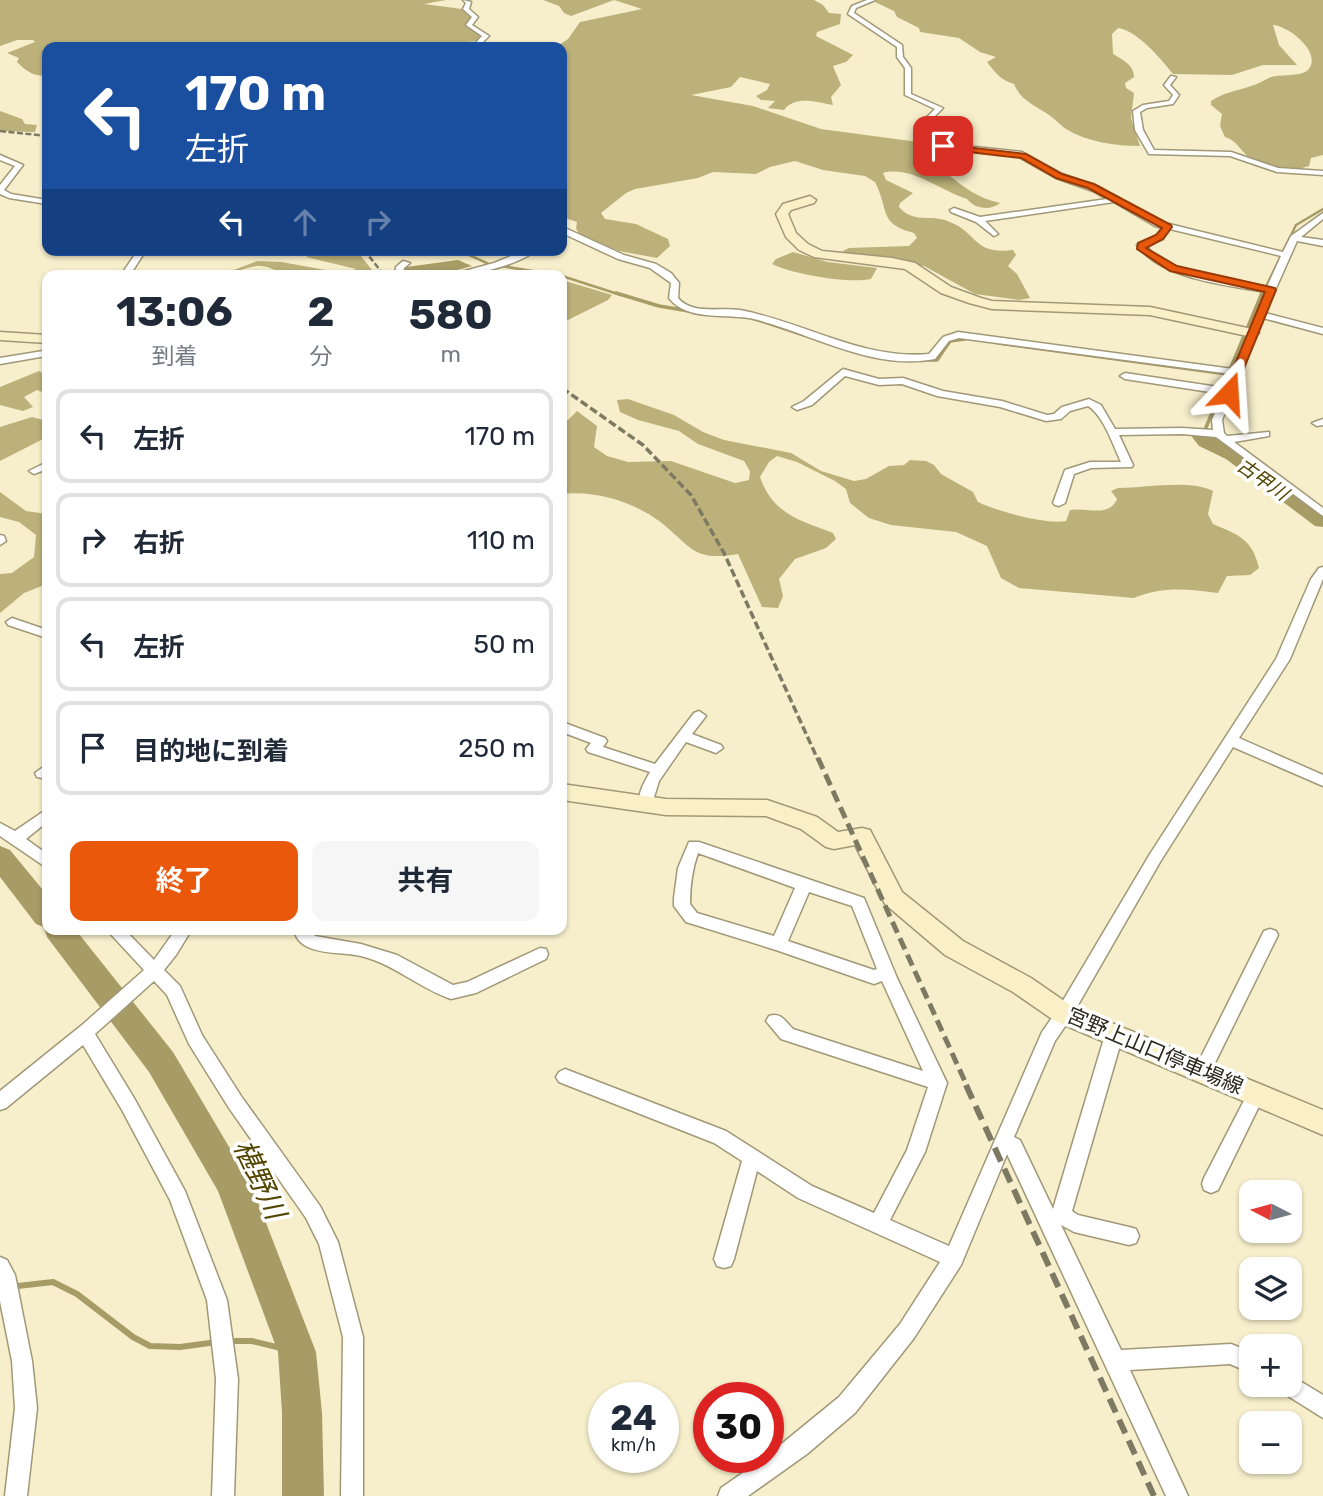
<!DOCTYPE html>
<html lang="ja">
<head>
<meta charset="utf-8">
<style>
  body { margin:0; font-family:Rubik,"Noto Sans JP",sans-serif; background:#f6f6f7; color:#1f2937; height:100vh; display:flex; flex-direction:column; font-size:26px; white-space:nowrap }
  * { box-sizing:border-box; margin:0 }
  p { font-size:23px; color:#747a83 }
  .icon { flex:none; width:38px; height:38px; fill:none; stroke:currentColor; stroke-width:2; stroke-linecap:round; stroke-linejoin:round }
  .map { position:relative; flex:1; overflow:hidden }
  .sheet { position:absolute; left:42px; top:270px; width:525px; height:665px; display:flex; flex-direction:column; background:#fff; border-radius:14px; box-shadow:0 2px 5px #0004 }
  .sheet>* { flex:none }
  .guide { position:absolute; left:42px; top:42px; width:525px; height:214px; border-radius:14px; box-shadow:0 2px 5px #0004; background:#1a4fa0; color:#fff; overflow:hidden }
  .needle { width:46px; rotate:276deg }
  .controls { position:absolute; left:1239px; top:1180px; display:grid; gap:14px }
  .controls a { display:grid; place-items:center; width:63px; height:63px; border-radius:14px; background:#fff; box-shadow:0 2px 5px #0004; font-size:35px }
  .speed { position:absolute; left:588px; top:1382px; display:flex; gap:14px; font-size:35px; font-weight:700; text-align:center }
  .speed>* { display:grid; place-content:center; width:91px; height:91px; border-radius:50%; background:#fff; box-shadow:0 2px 5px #0004; line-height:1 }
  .speed small { font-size:18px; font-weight:400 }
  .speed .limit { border:10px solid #d22; background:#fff; color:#111 }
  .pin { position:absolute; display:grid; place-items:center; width:60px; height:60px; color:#fff; margin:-30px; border-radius:14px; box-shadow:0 4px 10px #0006 }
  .me { position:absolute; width:77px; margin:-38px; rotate:20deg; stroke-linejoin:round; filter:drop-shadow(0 0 5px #0008) }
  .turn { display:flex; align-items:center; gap:24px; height:147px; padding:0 28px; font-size:32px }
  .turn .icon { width:91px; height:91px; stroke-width:2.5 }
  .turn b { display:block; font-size:49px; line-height:60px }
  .lanes { display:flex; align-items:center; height:66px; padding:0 28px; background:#0003; justify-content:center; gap:35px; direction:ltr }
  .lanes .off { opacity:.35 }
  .eta { display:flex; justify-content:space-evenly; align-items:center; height:119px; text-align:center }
  .eta b { font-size:42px; font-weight:700; line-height:49px }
  .cta { display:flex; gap:14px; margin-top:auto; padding:14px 28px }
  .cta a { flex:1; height:80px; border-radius:14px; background:#ea580c; color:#fff; font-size:28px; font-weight:700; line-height:80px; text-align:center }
  .cta a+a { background:#f6f6f7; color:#1f2937 }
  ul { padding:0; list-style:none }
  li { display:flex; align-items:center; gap:21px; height:94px; margin:0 14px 10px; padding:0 14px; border:4px solid #e0e1e3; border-radius:14px }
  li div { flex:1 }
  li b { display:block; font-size:26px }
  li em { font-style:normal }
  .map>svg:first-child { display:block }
  .forest { fill:#bcb17a }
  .water { fill:#a89c66 }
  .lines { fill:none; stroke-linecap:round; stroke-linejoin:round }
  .stream-far2 { stroke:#a89c66; stroke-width:2.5 }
  .stream-far1 { stroke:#a89c66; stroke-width:3.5 }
  .stream { stroke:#a89c66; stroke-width:6 }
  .river { fill:#a89c66; fill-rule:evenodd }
  .street-casing { stroke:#a09877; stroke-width:3 }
  .secondary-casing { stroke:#a09877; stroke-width:3 }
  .street { fill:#fff; fill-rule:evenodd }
  .secondary { fill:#f9f0c7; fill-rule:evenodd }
  .rail-far3 { stroke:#7e7963; stroke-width:2.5; stroke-dasharray:6 2.5; stroke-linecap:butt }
  .rail-far2 { stroke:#7e7963; stroke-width:3.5; stroke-dasharray:8 3.5; stroke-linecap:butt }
  .rail-far1 { stroke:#7e7963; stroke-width:5; stroke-dasharray:12 6; stroke-linecap:butt }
  .rail { stroke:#7e7963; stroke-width:6; stroke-dasharray:15 8; stroke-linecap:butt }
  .route { fill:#ea580c; stroke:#983908; stroke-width:2 }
  .labels { text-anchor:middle; stroke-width:7; stroke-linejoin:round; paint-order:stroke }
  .far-water-label { font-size:19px; font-style:italic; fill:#534600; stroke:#fff }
  .street-label { font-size:21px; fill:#2b281b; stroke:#fff }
  .near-water-label { font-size:28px; font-style:italic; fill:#534600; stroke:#fff }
</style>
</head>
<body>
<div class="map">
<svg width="1323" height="1496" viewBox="0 0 1323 1496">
  <rect width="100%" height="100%" fill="#f7efcb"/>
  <!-- forest -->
  <path class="forest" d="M0,0H446L424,4L462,9L471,14V20L466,26L482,36L479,41L455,43L453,47H47V76C33,76 27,72 17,62L19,58L7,53L35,42L33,40H17L0,46Z
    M543,0H814L823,5L829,13L841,14L840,24L817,32L816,36L853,55L846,62L833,66L841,85L831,97L833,105C817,102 795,95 784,110L768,108L775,101L761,100L756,96L767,90L770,84L740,77L731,87L691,95L753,106L821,129L918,142L922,145L919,152C926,164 935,165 946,173C964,187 977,198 1000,203C990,211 975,209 967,199C941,191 911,165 883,173L886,180L913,193L900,203L899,207C913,223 927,215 945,220C980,232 971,255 1013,250L1016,255L1008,266L1017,274L1030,298L1019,300L975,294L924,266L871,256L846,255L843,251L849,248L909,246L917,238L914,233C878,223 890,212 875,182L865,176L823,170L795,161L770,167L756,174L713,172L698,178L635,189L626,193L601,213L605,219L636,224L668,239L670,246L657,258L619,251L579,234L576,228L577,222L562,217V47H556L568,39L580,22L642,9L614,0L571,16L564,13L559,6Z
    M876,0H1323V155L1311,158L1309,166C1291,172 1266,170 1250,158C1240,151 1238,141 1225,137L1220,126L1222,114L1211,105V101C1225,92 1237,91 1251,86C1258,84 1264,80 1271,77C1282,74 1300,77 1308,70C1323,53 1289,26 1273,25L1279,45L1297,65H1263L1232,75L1173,74C1161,59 1138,31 1118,28L1112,34L1113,54C1123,60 1134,65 1134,77L1125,83L1126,88L1134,93L1131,118L1140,146C1116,146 1087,142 1066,129C1060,125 1055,119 1049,115C1035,105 1021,101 1014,84C1000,80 995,72 987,62L996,57L980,52L959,38L920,32L919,28L897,17L894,11L875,2Z
    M0,111L22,119L25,124L37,125L35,132L0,131Z
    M320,250H356L376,275H284C255,257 249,271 221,275L257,261L282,262L347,274L356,269L306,257Z
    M793,252L828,262L877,268L871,279C849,284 792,274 772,264L776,259Z
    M562,280L612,295L608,300L562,323Z
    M39,371L47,376V394L37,390L24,397L33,407L23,411L0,405V387Z
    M628,399L674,415L703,432L724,440L791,453L821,471L854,481L866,479L889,466L904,465L910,460L926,461L934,465L941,474L973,492L978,502C997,511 1046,525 1066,521L1070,510C1087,507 1109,518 1117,499L1111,491L1118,488C1146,488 1189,479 1213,491L1208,514L1213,524C1238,535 1252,538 1259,568L1250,575L1227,576L1218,593C1187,589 1163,586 1134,598L1019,588L1001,578L987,546L956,532L891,525L869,518L850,503L846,489L835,481L797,462L777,456L769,462L760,477C773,514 799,520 833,533L836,539L826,548L795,559L779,579L783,596L778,608L762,607L738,554C691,562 692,546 659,521C632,501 594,490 562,494V421L568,420L577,411L597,426L594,447L607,456L628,462L671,461L735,483L749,480L750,471L744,461L698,444L679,431L638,420L620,412L617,400Z
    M32,417L47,421V437L0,461V427Z
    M0,492L26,511L47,514V584L24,593L0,613V574L12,573L34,557L36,535L19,522L0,517Z"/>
  <!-- water -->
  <path class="water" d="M458,260L472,266L439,275H405L404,272L406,267Z"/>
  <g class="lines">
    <!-- stream-far2 -->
    <path class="stream-far2" d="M458,250L489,264L556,275
      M562,276L621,295
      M1262,295L1296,225L1323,209"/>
    <!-- stream-far1 -->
    <path class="stream-far1" d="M616,293L659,306L695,312
      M749,317L804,335
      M998,343L1227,374
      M904,360H937L950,341L965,339
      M1202,437L1262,293"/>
    <!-- stream -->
    <path class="stream" d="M0,1288L53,1282L77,1294L133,1337L150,1346L180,1347L217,1342
      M229,1341H252L297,1352"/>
    <!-- river -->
    <path class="river" d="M1202,431L1240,451L1323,511V527L1315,526L1226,459L1199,446L1192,437L1195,433Z
      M0,846L10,850L47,895V929H75L173,1052L251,1184L316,1352L322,1413L324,1496H282V1413L278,1352L218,1191L149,1072L47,937L44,927L36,924L0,877Z"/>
    <defs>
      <path id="street" d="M463,0L471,2L469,9L478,17L472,25L489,36L478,47H472L482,36L466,25L472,17L463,9L466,3Z
        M867,0H875L856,8L854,13L902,45L903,57L911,68V94L943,108L929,122L930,137L938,143L1022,152L1062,174L1099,187L1161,222L1283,252L1291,236L1323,213V219L1301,237L1323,240V246L1297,241L1265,313L1323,328V334L1263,318L1222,420L1224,433L1227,436L1269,432V436L1234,442L1323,508V516L1216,437L1182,434L1119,435L1133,465L1132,467L1091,468L1074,474L1065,503L1059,506L1055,505L1053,503L1065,470L1090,462H1121C1113,445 1104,416 1088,406L1070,411L1061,419L1046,421L1000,407L937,396L902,384L879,385L845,376L812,405L797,410L792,407L804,401L843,369L879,379L903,378L943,391L1002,401L1047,415L1054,414L1062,407L1089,399L1101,405L1115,429L1182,428L1213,430L1212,420L1223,394L1125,379L1120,376L1125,373L1225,388L1231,374L959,338L949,341L935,359C873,371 813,334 754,319C727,313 687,322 669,298L671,283L650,268L618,259L562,233V228H565L624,255L656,264L671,273L679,283L678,298C692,315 720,307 740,310C804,322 862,360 929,354L943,337L958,332L1233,369L1265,292C1226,285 1161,279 1137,245L1157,235L1163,228L1155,226L1114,202L985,221L998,234L994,236L976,222L951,212L950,210L954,208L980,217L1107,199L1093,191L1056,178L1017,156L936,147L923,140V121L935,109L905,95V68L897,57V47L848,14L852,6ZM1170,229L1281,256L1267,287C1234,281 1167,274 1146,246L1163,239Z
        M1171,76L1176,77L1170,85L1179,95L1173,104L1147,108L1140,112L1143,130L1154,150L1231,152L1278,168L1323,171V175L1277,172L1230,156L1149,154L1135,130L1133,111L1143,105L1169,101L1173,95L1164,85Z
        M0,155L23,165L4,190L11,194L47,200V204L9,198L0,194V185L15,166L0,160Z
        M138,250H146L130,275H121Z
        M526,250H538C513,266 479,275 450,275L494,263Z
        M403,261L410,263L404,268L403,275H395L396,267Z
        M43,351L47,353L46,356L0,364V358Z
        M1323,419V425L1317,426L1312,423Z
        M47,462V469L34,474L29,471Z
        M0,535L4,536L6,541L0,545Z
        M1323,567V579L1290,659L1239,738L1323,775V786L1233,747L1160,862L1070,1019L1055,1041L1014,1137L1020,1140L1053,1209L1105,1035L1108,1030L1114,1028L1120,1030L1123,1035L1072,1211L1078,1215L1129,1227L1136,1229L1139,1236L1136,1243L1129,1245L1074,1232L1061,1225L1121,1350L1231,1344L1251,1352V1373L1230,1364L1130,1370L1188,1496H1166L1007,1154L961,1265L914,1338L855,1413L807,1454L748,1496H718L721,1488L764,1458H768V1455L839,1397L900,1324L940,1262L798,1198L757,1171L734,1259L731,1266L724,1268L717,1266L714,1259L742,1161L714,1143L559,1082L556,1077L559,1072L565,1069L726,1131L812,1186L874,1213L907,1150L928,1087L781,1039L766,1021L769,1016C781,1012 785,1021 793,1029L923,1071L882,981L874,984L776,950L686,922L674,906V898L678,868L689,842H699L864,898L897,978L947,1083L925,1152L890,1220L949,1246L1042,1032L1058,1009L1150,854L1276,659L1311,579L1319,568ZM698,853L795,888L774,936L697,913L690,904C690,887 692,870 698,853ZM809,892L852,906L877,969L874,970L788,941Z
        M12,618L47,630V638L8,625L6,622Z
        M699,711L706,716L692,734L721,745L723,748L716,753L686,742L659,781L651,807H641C636,795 644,783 650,772L588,752L586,749L591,743L562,732V722L605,738L607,741L603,747L655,764L694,713Z
        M42,768L47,769V779L37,777L35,773Z
        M47,809V822L26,839L47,854V868L0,836V823L15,831Z
        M106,929H124L154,960L176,929H192L176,955L164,970L180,986L202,1035L241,1096L320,1206L338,1242L363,1337V1496H341L343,1337L319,1244L306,1218L229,1108L189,1044L167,995L154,981L95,1034L134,1098L185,1191L227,1300L238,1379L234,1496H212L216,1379L207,1300L170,1200L122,1110L83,1045L6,1108L0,1110V1091L82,1025L144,970Z
        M294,929H310L315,936L361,944L397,955L453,985L467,982L540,948L546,949L548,954L546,959L476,993L451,999C419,988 394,964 361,956C340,951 298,957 294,929Z
        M1270,929L1276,931L1278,935L1208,1077L1202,1080L1196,1077L1193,1072L1196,1067L1264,931Z
        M1256,1086L1262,1089L1265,1094L1218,1190L1211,1193L1204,1190L1202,1184L1204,1178L1250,1089Z
        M0,1257L7,1260L15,1275L32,1361L37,1408L27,1496H5L15,1408L12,1361L0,1301Z
        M1290,1375L1323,1395V1418L1280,1391L1277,1384H1290Z"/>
      <path id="secondary" d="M810,196L816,200L814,203L791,210L788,214L796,233L808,244L822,251L892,258L915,263L951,287L981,298L992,301L1150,307L1252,329L1259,333L1252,337L1150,315L992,309L969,303L941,293L905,269L814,257L799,250L786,237L776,214L783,204Z
        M0,332L47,335V343L0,340Z
        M562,784L666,799L767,800L817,817L838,832L862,828L870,830L902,892L963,941L1031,978L1073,1007L1323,1110V1135L1055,1021L1013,992L945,955L885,904L855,845L834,849L826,847L801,829L766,816L666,815L562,800Z"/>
    </defs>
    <!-- street casing -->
    <use href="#street" class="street-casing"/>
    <!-- secondary casing -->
    <use href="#secondary" class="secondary-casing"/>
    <!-- street -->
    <use href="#street" class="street"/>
    <!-- secondary -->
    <use href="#secondary" class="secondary"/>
    <!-- rail-far3 -->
    <path class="rail-far3" d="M0,131L47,136
      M364,250L384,275"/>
    <!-- rail-far2 -->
    <path class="rail-far2" d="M562,388L643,445L691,495L724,553L818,760"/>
    <!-- rail-far1 -->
    <path class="rail-far1" d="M818,758L967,1086"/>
    <!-- rail -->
    <path class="rail" d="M966,1085L1154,1496"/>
  </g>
  <!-- route -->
  <path class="route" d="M940,144L1026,154L1062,174L1094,184L1171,225L1172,227L1163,239L1146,248L1177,266L1275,288L1276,290L1233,395L1223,393L1265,292L1170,271L1137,249L1138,243L1156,235L1162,228L1088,188L1056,178L1021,158L943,149Z"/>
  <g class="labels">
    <!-- far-water labels -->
    <g class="far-water-label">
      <text transform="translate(1263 479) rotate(35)" y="7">古甲川</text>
    </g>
    <!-- street labels -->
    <g class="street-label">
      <text transform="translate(1155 1051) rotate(23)" y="7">宮野上山口停車場線</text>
    </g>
    <!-- near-water labels -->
    <g class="near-water-label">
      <text transform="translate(260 1179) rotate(65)" y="10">椹野川</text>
    </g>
  </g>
</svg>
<div class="controls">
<a><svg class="needle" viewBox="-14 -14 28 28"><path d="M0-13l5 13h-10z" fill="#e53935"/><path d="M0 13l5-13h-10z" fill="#747a83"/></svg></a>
<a><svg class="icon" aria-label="layers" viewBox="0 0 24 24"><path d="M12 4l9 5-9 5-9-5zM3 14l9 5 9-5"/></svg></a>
<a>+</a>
<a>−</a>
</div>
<div class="speed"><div>24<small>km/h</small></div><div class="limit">30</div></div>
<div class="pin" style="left:943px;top:146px;background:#d93025"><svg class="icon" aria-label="arrive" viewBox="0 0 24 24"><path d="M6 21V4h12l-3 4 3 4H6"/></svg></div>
<svg class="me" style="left:1229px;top:393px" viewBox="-20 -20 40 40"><path d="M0-17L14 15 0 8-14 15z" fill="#ea580c" stroke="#fff" stroke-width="4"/></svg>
<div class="guide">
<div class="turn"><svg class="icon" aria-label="left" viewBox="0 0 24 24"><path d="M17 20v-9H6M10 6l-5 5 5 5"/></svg><div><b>170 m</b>左折</div></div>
<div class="lanes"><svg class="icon" aria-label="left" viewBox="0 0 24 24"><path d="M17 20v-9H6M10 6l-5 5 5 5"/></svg><svg class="icon off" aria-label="ahead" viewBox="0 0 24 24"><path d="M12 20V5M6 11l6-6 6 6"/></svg><svg class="icon off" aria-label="right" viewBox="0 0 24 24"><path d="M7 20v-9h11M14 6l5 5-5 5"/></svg></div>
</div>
<section class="sheet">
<div class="eta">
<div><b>13:06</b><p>到着</p></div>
<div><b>2</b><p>分</p></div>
<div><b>580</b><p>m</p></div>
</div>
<ul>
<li><svg class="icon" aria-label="left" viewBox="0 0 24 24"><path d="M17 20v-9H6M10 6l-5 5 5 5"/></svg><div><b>左折</b></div><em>170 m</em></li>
<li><svg class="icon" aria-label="right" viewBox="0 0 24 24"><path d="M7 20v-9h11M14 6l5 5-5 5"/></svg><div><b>右折</b></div><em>110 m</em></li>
<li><svg class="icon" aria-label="left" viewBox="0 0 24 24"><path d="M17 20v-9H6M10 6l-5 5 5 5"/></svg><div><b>左折</b></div><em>50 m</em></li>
<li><svg class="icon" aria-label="arrive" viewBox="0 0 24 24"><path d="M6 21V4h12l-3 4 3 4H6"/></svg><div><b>目的地に到着</b></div><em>250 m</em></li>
</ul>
<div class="cta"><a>終了</a><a>共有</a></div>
</section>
</div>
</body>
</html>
